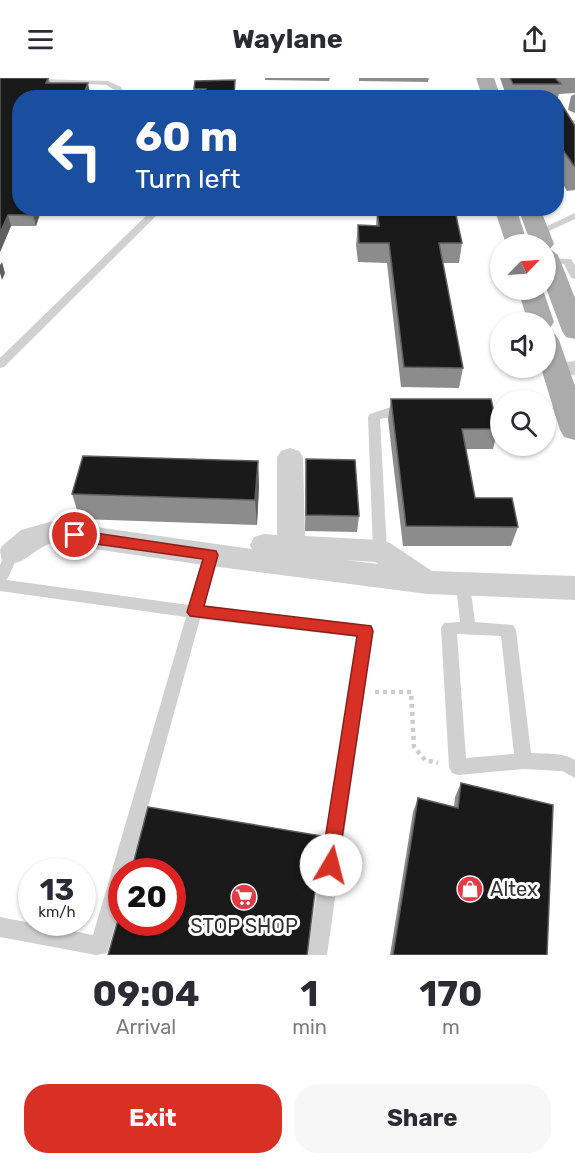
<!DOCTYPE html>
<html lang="en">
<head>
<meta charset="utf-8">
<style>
  body { margin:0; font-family:Rubik,sans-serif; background:#f7f7f7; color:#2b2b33; height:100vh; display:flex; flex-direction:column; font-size:22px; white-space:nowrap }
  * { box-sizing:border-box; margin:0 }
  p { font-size:20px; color:#7c7c81 }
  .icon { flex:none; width:33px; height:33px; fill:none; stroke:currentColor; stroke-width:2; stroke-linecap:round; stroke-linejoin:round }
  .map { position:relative; height:877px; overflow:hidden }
  .side { display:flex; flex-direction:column; background:#fff; flex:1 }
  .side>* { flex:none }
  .guide { position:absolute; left:12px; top:12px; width:552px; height:126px; border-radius:24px; box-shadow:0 2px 4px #0004; background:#1a4fa0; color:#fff; overflow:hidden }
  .needle { width:39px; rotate:65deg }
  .tools { position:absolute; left:490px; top:156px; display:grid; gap:12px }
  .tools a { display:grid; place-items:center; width:66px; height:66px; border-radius:50%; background:#fff; box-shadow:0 2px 4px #0004; font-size:30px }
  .speed { position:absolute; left:18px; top:780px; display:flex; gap:12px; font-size:30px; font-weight:700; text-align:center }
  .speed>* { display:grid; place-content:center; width:78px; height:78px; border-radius:50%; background:#fff; box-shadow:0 2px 4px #0004; line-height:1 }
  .speed small { font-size:15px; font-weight:400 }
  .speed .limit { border:9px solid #d22; background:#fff; color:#111 }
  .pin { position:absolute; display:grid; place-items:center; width:51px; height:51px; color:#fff; margin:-26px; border:3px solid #fff; border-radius:50%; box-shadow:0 2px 6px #0007 }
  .me { position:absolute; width:66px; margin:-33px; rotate:8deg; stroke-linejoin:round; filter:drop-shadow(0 0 4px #0008) }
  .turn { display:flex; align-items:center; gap:21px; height:126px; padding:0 24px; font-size:27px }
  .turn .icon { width:78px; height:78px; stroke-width:2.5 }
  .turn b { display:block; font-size:42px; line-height:51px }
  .eta { display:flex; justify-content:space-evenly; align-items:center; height:102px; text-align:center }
  .eta b { font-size:36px; font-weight:700; line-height:42px }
  .cta { display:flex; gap:12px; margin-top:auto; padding:12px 24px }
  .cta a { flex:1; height:69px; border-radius:24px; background:#d93025; color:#fff; font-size:24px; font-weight:700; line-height:69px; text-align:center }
  .cta a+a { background:#f7f7f7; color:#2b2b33 }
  header { display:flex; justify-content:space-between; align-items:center; height:78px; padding:0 24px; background:#fff; font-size:27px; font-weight:700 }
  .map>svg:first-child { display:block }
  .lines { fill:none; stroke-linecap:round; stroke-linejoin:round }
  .path { stroke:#cdcdcd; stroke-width:4.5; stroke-dasharray:4 4; stroke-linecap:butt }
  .service { fill:#d0d0d0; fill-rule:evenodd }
  .minor { fill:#d0d0d0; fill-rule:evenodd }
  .primary { fill:#ababab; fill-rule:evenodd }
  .wall { fill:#8c8c8c }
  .shaded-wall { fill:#5f5f5f }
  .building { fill:#1a1a1a; stroke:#5f5f5f; stroke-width:1.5 }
  .route { fill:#d93025; stroke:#8d1f18; stroke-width:1.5 }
  .labels { text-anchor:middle; stroke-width:6; stroke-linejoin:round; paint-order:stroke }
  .near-poi-label { font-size:20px; fill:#333; stroke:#fff; text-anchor:start }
</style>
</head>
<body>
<header><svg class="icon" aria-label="menu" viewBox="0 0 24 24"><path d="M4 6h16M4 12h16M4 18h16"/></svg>Waylane<svg class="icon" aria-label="share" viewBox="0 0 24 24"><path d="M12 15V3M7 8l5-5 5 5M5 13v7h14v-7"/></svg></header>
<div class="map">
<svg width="575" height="877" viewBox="0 0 575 877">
  <rect width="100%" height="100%" fill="#fff"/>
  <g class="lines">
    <!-- path -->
    <path class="path" d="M375,614H411L414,669L425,682L438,685"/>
    <!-- service -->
    <path class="service" d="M0,0L108,3L121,9L126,20H119L115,12L106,7L4,2Z
      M573,42H575V49L569,44Z
      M154,130H164L4,289L0,290V280Z
      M575,135V141L521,166L511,165Z
      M546,180L571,181L575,187V201L571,200L564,186L546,184Z
      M388,330H406L412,334C405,341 390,338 380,341L387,473L385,477H375L373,473L368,339L370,336Z
      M476,330H501V338L472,337L470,334Z
      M546,330H569L575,334L569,338H546Z
      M12,470L17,472L19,476L7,502L189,527L204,477L206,473H216L218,477L204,529L370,548L373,553L327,877H307L357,559L200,541L130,794H122V826L107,875L96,877L0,859V839L93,857L186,539L0,513V487L7,472Z
      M463,501L468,503L470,507L475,544L513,547L516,552L531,675C545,676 563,674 575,682V700L562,693L523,691L458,697L452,695L449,689L441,550L444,545L460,544L456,507L458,503ZM457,556L501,558L514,676L466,680Z"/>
    <!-- minor -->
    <path class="minor" d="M575,283V297L555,298L547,296L544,291L547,286Z
      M290,370L299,373L303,379L305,458L380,462L390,465L432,493L575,498V522L427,516L211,488L53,465C32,470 24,491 2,484L0,472L2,468L21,452L53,443L252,471L250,467L254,459L264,456L277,457V379L281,373ZM346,482L375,484L378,486Z"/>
    <!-- primary -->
    <path class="primary" d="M476,0H494L501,20H483Z
      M494,130H516L528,166H506Z
      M518,130H540L554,166L550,171L558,177L575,220V261L566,259L562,253L546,210V166H531Z
      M518,212H543L554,244L550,250L546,251V244H528Z
      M546,254L555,256L559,262L575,308V362L564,359L560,352L541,290H546Z"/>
  </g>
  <!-- wall -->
  <path class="wall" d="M0,0H49L50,5L90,15L20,20V130H39L40,136L36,148H11L0,174Z
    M265,0H330L329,3L265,2Z
    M359,0H429L428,4L359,3Z
    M500,0H575V15L559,16L557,22L575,48V112L567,113L556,95V20H507Z
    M235,2V20H194V11Z
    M575,16V35L568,32L571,18Z
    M424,130H480L479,135L455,134L462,165L459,185H443L463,290L459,310L401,309L387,185L358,184L356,167L358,147L376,148L377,132L424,133Z
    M391,321L498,351L493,371H466L475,420L518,449L511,468H403L388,341Z
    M306,381L359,438L357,454L305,453Z
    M258,383L259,408L257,447L80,441L72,416Z
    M461,705L547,877H390L413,734L418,720L454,729L455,719Z"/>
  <!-- shaded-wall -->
  <path class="shaded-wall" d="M88,5L90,15L88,20H82Z
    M36,130H39L40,136L36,148L33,137Z
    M8,137L11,148L0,174V155Z
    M2,184L5,195L2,202L0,195V187Z
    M258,383L259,408L257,447L255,422Z"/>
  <!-- building -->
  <path class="building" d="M0,0H48L46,5H88L82,20H20V130H36L33,137H8L0,155Z
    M510,0H555L561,6H513Z
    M235,2L234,20H205L206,11H194L195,3Z
    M556,22H559L575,48V88H574L556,62Z
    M377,132L455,133L462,165H439L463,290L404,289L389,165H359L358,147L379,148Z
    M391,321H491L498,351H462L475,420H512L518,449L406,448Z
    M83,378L258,383L255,422L72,416Z
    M306,381L355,382L359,438L306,437Z
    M461,705L553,727L547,877H393L418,720L458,730Z
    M148,729L322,758L307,877H108L122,828V844H172V794H131Z"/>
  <!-- route -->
  <path class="route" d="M75,452L216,473L218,477L204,528L371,548L373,553L337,794L331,797L324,794L321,787L357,558L190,538L187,534L203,481L75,463L68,457Z"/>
  <!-- icons -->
  <defs>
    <symbol id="shop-disc" viewBox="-11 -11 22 22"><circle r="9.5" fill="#e63946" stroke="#fff"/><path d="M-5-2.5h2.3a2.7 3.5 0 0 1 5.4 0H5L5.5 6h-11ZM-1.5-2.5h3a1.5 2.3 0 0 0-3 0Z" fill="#fff"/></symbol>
    <symbol id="supermarket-disc" viewBox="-11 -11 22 22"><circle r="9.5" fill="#e63946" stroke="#fff"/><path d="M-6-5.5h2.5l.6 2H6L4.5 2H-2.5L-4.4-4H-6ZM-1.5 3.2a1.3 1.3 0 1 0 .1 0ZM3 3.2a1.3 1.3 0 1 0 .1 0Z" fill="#fff"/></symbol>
  </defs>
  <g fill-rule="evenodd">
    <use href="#shop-disc" x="455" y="796" width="30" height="30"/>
    <use href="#supermarket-disc" x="229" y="804" width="30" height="30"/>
  </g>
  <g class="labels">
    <!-- near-poi labels -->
    <g class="near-poi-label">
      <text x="490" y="818">Altex</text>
      <text x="244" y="855" text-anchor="middle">STOP SHOP</text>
    </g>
  </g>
</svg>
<div class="tools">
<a><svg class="needle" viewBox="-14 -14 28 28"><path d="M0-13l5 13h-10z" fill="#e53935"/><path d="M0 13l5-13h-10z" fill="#7c7c81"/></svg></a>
<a><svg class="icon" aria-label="sound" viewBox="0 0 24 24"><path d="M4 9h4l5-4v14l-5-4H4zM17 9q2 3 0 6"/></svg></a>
<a><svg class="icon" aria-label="search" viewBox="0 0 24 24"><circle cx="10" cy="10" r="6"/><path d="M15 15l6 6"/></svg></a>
</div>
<div class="speed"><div>13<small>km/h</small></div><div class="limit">20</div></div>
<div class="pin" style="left:75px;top:457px;background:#d93025"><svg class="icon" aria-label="arrive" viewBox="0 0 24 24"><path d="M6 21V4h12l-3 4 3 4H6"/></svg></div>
<svg class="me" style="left:331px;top:787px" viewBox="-20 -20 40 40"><circle r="19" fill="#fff"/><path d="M0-13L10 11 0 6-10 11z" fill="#d93025"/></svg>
<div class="guide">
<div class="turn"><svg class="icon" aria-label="left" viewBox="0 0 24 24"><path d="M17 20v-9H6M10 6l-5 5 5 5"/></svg><div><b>60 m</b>Turn left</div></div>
</div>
</div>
<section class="side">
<div class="eta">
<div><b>09:04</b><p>Arrival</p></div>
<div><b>1</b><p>min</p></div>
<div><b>170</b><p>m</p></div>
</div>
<div class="cta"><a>Exit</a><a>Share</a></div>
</section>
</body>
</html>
